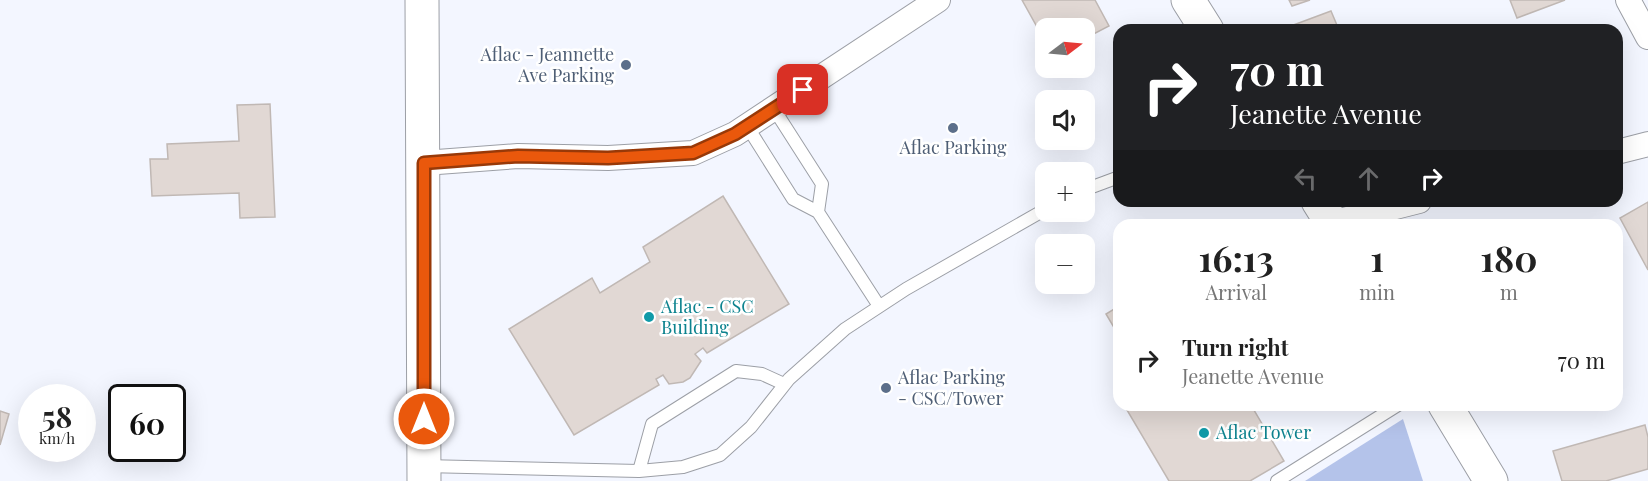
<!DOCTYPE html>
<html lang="en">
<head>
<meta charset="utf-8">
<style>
  body { margin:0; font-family:"Playfair Display",serif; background:#f6f6f6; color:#222; height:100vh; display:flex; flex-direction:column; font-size:22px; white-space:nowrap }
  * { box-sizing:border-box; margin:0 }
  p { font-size:20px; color:#767676 }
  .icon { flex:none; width:33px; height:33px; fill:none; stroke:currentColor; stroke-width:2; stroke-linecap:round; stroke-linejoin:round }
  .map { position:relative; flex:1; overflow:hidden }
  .details { position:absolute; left:1113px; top:219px; width:510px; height:192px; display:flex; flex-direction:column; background:#fff; border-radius:18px; box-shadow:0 6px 24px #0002 }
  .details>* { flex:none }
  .guide { position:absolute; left:1113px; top:24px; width:510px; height:183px; border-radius:18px; box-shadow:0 6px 24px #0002; background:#202124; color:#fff; overflow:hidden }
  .needle { width:39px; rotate:74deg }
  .tools { position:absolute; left:1035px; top:18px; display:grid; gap:12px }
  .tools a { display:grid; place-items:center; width:60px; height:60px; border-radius:12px; background:#fff; box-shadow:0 6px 24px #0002; font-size:30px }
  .speed { position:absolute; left:18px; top:384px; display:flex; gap:12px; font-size:30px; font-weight:700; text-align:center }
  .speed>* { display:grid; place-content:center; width:78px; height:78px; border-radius:50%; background:#fff; box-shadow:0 6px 24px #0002; line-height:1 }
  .speed small { font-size:15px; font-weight:400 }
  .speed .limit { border:3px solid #111; border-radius:9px; background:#fff; color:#111 }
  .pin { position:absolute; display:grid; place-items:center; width:51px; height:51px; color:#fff; margin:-26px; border-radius:12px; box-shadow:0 3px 9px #0006 }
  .me { position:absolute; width:66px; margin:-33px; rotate:0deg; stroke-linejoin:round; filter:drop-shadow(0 0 4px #0008) }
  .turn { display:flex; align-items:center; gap:21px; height:126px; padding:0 18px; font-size:27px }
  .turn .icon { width:78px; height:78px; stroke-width:2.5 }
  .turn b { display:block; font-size:42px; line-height:51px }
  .lanes { display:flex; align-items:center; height:57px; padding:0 18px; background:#0003; justify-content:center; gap:30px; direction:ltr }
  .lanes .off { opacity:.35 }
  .eta { display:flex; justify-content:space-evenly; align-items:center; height:102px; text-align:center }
  .eta b { font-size:36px; font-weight:700; line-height:42px }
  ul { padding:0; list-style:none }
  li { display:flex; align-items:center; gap:18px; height:78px; padding:0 18px }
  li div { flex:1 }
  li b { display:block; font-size:22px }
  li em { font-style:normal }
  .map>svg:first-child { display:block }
  .green { fill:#b4c3ea }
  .building { fill:#e1d8d4; stroke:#c0b8b4; stroke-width:1.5 }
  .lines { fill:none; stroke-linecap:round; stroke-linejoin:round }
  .lane-casing { stroke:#9c9fa6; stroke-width:14 }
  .street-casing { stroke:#9c9fa6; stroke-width:26 }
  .primary-casing { stroke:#9c9fa6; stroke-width:35 }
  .lane { stroke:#fff; stroke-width:12 }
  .street { stroke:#fff; stroke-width:24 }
  .primary { stroke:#fff; stroke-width:33 }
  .route-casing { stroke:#983908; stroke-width:15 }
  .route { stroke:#ea580c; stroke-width:10 }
  .service-dot { fill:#5c6f8a; stroke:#fff; stroke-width:2 }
  .culture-dot { fill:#0f9aa8; stroke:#fff; stroke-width:2 }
  .labels { text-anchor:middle; stroke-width:5; stroke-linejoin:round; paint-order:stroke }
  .service-label { font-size:18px; fill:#4e5e75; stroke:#fff; text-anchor:end }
  .culture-label { font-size:18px; fill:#0d838f; stroke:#fff; text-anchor:start }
</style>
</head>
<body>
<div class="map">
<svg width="1648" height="481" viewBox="0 0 1648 481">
  <rect width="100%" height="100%" fill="#f3f6ff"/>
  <!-- green -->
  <path class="green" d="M1403,419L1423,481H1305Z"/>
  <!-- building -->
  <path class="building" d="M1022,0H1095L1109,26L1084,39V28H1046V43Z
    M1289,0H1310L1292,6Z
    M1510,0H1565L1517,18Z
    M1331,11L1339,30H1280Z
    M270,104L275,217L240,218L239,193L152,196L150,159H168L167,144L239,141L237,105Z
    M723,196L789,304L707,353L703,348L695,354L701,361L690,378L683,382L669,384L663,375L656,379L659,385L574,435L509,329L592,278L600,293L650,262L643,247Z
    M1648,202V270L1620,218Z
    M1526,220L1529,225H1516Z
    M1119,306V336L1106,314Z
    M1124,405H1251L1284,461L1250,481H1169Z
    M0,411L9,414L0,445Z
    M1645,425L1648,437V469L1606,481H1562L1553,451Z"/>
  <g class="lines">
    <defs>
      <path id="lane" d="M774,109L822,184L818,212
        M747,126L793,199L818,212L879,306
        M1084,190L1119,177
        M424,466L639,471L683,467L720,455L751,427L789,379L845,329L906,289L1046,209
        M639,471L652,424L736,371L762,374L784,384
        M1277,481L1398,405"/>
      <path id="street" d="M1628,0L1648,37
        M1617,152L1648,144
        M424,163L518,156L608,158L693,153L735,134L938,0
        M1332,223L1419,201"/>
      <path id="primary" d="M422,0L424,481
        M1188,0L1207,30
        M1318,201L1333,225
        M1445,405L1491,481"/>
    </defs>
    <!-- lane casing -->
    <use href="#lane" class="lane-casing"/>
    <!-- street casing -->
    <use href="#street" class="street-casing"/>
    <!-- primary casing -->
    <use href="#primary" class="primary-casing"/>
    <!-- lane -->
    <use href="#lane" class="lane"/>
    <!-- street -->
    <use href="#street" class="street"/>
    <!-- primary -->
    <use href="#primary" class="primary"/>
  </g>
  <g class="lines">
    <defs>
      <path id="route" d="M424,419V163L518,156L608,158L693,153L735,134L803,90"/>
    </defs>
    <!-- route casing -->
    <use href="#route" class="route-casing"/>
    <!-- route -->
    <use href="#route" class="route"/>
  </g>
  <!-- markers -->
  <g class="service-dot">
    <circle cx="626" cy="65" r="6"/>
    <circle cx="953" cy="128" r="6"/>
    <circle cx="886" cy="388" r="6"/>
  </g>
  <g class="culture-dot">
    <circle cx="649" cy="317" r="6"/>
    <circle cx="1204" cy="433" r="6"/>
  </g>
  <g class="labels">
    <!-- service labels -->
    <g class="service-label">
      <text x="614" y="61">Aflac - Jeannette<tspan x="614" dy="21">Ave Parking</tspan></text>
      <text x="953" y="154" text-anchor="middle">Aflac Parking</text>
      <text x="898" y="384" text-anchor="start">Aflac Parking<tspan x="898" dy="21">- CSC/Tower</tspan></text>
    </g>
    <!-- culture labels -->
    <g class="culture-label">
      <text x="661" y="313">Aflac - CSC<tspan x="661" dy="21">Building</tspan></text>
      <text x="1216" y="439">Aflac Tower</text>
    </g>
  </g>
</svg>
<div class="tools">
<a><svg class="needle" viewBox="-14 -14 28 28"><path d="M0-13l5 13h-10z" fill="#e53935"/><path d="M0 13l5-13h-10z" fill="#767676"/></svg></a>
<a><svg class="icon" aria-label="sound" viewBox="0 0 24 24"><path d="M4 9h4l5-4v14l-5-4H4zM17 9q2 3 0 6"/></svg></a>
<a>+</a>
<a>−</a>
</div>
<div class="speed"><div>58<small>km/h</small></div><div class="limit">60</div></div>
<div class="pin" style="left:803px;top:90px;background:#d93025"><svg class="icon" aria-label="arrive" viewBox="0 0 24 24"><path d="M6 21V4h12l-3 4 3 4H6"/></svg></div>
<svg class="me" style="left:424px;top:419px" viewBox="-20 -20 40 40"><circle r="17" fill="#ea580c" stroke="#fff" stroke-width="3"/><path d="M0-11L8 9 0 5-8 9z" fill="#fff"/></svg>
<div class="guide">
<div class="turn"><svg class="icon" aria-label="right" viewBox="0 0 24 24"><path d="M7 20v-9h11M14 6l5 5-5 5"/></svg><div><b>70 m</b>Jeanette Avenue</div></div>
<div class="lanes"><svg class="icon off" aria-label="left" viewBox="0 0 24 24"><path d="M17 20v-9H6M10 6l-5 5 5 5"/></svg><svg class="icon off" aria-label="ahead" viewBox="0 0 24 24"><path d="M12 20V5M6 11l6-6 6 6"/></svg><svg class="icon" aria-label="right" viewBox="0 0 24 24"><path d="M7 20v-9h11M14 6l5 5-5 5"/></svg></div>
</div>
<section class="details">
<div class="eta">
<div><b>16:13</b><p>Arrival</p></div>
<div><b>1</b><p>min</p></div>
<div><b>180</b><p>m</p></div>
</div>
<ul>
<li><svg class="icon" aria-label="right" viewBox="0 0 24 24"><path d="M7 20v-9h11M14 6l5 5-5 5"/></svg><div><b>Turn right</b><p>Jeanette Avenue</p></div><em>70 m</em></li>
</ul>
</section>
</div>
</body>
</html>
